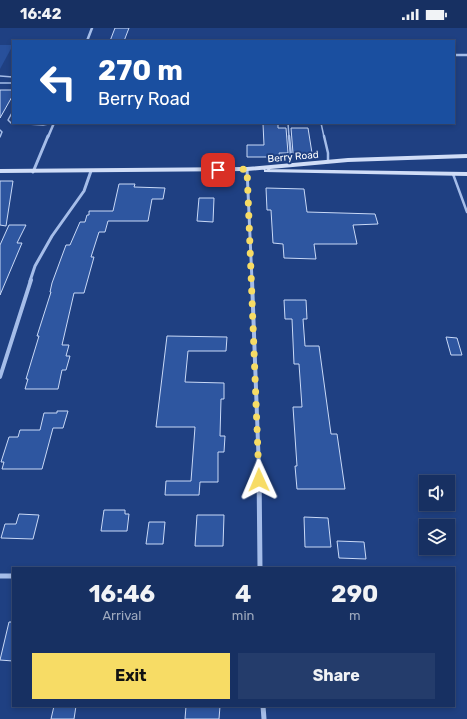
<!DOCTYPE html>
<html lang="en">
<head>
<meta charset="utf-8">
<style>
  body { margin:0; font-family:Rubik,sans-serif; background:#243c6b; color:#f1f3f6; height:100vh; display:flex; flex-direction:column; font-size:15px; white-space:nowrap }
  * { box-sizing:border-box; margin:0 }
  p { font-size:13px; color:#9ea9be }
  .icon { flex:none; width:22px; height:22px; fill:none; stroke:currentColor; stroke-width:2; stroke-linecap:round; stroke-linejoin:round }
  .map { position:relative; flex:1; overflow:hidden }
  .panel { position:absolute; left:12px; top:539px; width:443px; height:140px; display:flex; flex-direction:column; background:#173062; border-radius:0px; box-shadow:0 2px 6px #0003,0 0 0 1px #364b77 }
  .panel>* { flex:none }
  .hud { position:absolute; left:12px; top:12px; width:443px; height:84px; border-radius:0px; box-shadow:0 2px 6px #0003,0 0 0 1px #364b77; background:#1a4fa0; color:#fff; overflow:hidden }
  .tools { position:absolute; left:419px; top:447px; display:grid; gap:8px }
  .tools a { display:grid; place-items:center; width:36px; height:36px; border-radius:0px; background:#173062; box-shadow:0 2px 6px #0003,0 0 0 1px #364b77; font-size:20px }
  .pin { position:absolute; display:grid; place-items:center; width:34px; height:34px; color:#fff; margin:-17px; border-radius:8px; box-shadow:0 2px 6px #0006 }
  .me { position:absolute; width:44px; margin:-22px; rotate:359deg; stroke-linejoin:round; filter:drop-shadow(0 0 3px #0008) }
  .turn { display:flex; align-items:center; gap:14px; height:84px; padding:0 20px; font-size:18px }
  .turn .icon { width:52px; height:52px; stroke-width:2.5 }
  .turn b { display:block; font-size:28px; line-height:34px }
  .eta { display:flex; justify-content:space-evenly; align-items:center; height:68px; text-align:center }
  .eta b { font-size:24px; font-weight:700; line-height:28px }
  .action { display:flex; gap:8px; margin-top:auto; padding:8px 20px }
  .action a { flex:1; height:46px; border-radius:0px; background:#f7dc65; color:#111; font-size:16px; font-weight:700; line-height:46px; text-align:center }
  .action a+a { background:#243c6b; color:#f1f3f6 }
  .status { display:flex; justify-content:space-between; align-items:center; height:28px; padding:0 20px; background:#173062; direction:ltr }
  .status svg { height:11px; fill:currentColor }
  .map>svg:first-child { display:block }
  .green { fill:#28509b }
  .building { fill:#2e56a0; stroke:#c9d9f7 }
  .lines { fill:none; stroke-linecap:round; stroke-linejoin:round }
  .lane-far1 { stroke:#a5bde9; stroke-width:1.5 }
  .lane { stroke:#a5bde9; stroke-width:2.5 }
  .street-far3 { stroke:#a5bde9; stroke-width:2.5 }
  .street-far2 { stroke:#a5bde9; stroke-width:3 }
  .street-far1 { stroke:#a5bde9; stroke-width:4 }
  .street { stroke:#a5bde9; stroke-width:5 }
  .secondary { fill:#d0ddf7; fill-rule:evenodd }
  .route { stroke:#f7dc65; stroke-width:7; stroke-dasharray:0 12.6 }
  .labels { text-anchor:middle; stroke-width:4; stroke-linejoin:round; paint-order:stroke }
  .far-street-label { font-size:10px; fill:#fff; stroke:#1f4082 }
</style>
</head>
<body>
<div class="status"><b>16:42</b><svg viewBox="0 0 49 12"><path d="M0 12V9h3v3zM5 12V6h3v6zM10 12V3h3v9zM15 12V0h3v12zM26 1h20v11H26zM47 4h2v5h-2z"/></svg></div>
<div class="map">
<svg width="467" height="691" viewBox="0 0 467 691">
  <rect width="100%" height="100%" fill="#1f4082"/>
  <!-- green -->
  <path class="green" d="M0,17H13L0,41Z"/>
  <!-- building -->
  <path class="building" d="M115,0H129L124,13H110Z
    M0,62H13V67L0,90Z
    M263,96H278V100H286L288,125H279L280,129H247V117H264Z
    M291,100H308L312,125H293Z
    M0,153H13L6,198L0,197Z
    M119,156H135L134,159L165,160L163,171H152L148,193H108L105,204H99L91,229H94L84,265H74L62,317H69L66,328H70L66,342H62L58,361H25L28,351H26L39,308H37L51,264H50L52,255L66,217H70L80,194H85L87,187H89V183H113Z
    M266,160L304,161L307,184L375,186L378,196L353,197L357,216H314L316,231L284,230L283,216L273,215L271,182H267Z
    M199,170H214L213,194L197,193Z
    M9,197H26L17,215H22L0,267V217Z
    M284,272H306L307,291H303L305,318H319L331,406H337L345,461H297L295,438H297L293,379H302L299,336H294L292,291H285Z
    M167,308L227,309L226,323H188L185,354L224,355V371H221L220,408H225L224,424H218V454H200L199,467H165L166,453H191L195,399H156Z
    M446,309L457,310L462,327H451Z
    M57,383H68L63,400H53L42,441H2L4,434H1L9,409H18L20,402H40L44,385H57Z
    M104,482H125V486H129L127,503H101Z
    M19,486L39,487L33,511L1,510L5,496H16Z
    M197,487H224L223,518H195Z
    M304,489L328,490L331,519H305Z
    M149,494H165L163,516H146Z
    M337,513L364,514L366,531L339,530Z
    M9,594H13V633L0,632Z
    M54,678H76L74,691H51Z
    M186,678H220L219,691H185Z"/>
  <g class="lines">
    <!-- lane-far1 -->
    <path class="lane-far1" d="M0,48L13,49
      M0,55H13
      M13,83L8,92L11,95L43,97L54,95
      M288,95L289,109
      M321,95L324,109
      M0,102L2,104L0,109"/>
    <!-- lane -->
    <path class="lane" d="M289,108L291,128L290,137
      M324,108L328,125V134
      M453,146L467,184"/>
    <!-- street-far3 -->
    <path class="street-far3" d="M87,13L92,0
      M454,27H467
      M48,109L54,95"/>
    <!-- street-far2 -->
    <path class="street-far2" d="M247,141L252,253
      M33,144L48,108
      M30,253L35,238L52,208L84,163L91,143"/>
    <!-- street-far1 -->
    <path class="street-far1" d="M252,252L259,442
      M0,349L31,252"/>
    <!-- street -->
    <path class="street" d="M259,441L260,540
      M0,548H13
      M263,678L264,691"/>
    <!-- secondary -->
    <path class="secondary" d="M467,126V130L348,134L247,143L0,145V141L247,139L348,130Z
      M266,141L467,144V148L264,144V142Z"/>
  </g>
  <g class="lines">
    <!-- route -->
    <path class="route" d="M218,142L247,141L259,452"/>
  </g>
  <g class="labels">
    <!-- far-street labels -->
    <g class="far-street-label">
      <text transform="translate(293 128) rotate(-5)" y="4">Berry Road</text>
    </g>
  </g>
</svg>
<div class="tools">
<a><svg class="icon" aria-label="sound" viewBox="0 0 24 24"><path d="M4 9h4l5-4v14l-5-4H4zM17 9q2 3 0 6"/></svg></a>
<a><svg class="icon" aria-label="layers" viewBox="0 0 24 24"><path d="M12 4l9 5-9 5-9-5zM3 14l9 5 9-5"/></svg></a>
</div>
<div class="pin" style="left:218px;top:142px;background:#d93025"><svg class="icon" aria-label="arrive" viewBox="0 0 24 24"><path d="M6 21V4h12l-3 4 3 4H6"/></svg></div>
<svg class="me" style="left:259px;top:452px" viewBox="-20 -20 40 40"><path d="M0-17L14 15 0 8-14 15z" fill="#f7dc65" stroke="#fff" stroke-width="4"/></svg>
<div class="hud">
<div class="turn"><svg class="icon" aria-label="left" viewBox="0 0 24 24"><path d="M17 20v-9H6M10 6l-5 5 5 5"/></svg><div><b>270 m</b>Berry Road</div></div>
</div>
<section class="panel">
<div class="eta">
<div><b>16:46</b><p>Arrival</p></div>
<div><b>4</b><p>min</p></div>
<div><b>290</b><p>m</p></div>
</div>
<div class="action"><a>Exit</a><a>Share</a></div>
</section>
</div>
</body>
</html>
